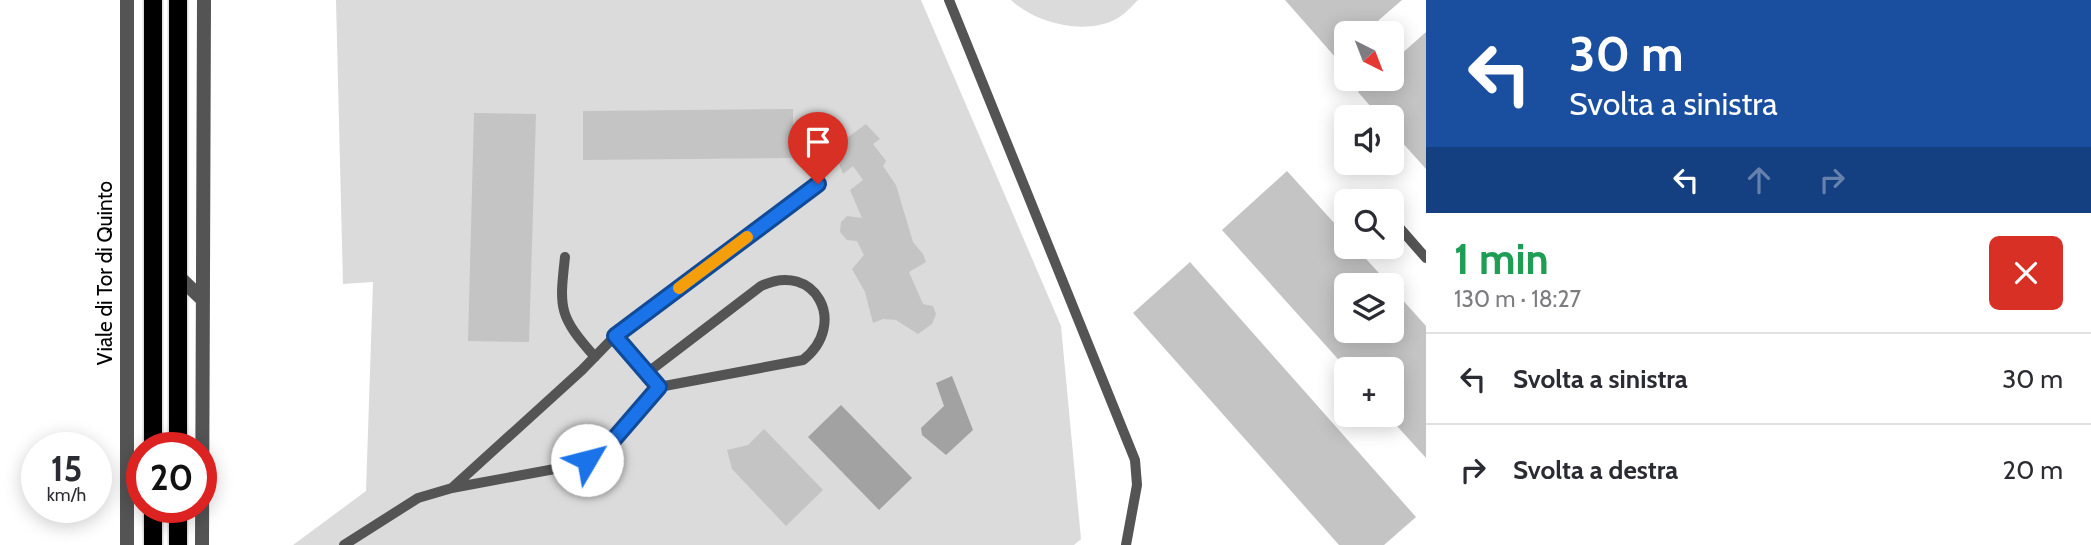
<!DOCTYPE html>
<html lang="it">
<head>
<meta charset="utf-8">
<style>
  body { margin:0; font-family:Cabin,sans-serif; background:#f2f2f3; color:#2b2b33; height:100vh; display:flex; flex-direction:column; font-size:26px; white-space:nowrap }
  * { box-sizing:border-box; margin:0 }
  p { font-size:23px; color:#7c7c81 }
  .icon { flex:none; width:38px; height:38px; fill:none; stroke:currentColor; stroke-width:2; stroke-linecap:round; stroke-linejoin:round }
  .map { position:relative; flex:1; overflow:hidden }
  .panel { display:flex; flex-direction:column; background:#fff; width:665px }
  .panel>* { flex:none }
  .hud { background:#1a4fa0; color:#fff; overflow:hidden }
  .needle { width:46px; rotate:138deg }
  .tools { position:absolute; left:1334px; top:21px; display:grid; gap:14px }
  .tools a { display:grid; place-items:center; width:70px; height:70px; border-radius:10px; background:#fff; box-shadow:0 4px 18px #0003; font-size:35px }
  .speed { position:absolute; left:21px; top:432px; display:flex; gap:14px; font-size:35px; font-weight:700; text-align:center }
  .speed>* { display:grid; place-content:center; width:91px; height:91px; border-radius:50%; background:#fff; box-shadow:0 4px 18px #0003; line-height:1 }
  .speed small { font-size:18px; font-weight:400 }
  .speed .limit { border:10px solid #d22; background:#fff; color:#111 }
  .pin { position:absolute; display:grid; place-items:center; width:60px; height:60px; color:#fff; margin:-72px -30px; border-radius:50% 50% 50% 0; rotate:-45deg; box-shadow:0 0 7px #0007 }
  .pin .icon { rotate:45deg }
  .me { position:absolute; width:77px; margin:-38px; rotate:53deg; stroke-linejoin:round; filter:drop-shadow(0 0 5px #0008) }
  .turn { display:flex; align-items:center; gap:24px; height:147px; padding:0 28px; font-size:32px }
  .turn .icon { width:91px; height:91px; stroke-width:2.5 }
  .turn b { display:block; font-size:49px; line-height:60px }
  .lanes { display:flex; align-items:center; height:66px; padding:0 28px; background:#0003; justify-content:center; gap:35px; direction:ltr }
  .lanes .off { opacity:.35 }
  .round { display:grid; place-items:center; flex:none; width:74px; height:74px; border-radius:10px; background:#f2f2f3 }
  .headline { display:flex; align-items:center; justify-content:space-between; height:119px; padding:0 28px }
  h1 { font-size:42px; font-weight:700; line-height:52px; color:#1e9e55 }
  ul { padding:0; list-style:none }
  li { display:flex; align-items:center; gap:21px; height:91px; padding:0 28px; border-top:2px solid #e1e1e2 }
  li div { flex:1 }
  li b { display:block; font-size:26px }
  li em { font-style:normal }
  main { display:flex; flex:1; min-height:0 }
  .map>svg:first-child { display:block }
  .green { fill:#dbdbdb }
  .water { fill:#a2a2a2 }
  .building { fill:#c4c4c4 }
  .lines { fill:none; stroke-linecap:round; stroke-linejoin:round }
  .primary-casing { stroke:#dbdbdb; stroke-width:21 }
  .lane { stroke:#545454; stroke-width:10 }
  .street { stroke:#545454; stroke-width:14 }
  .primary { stroke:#000; stroke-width:18 }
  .route-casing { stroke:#114b97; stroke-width:18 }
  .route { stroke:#1a73e8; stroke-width:12 }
  .slow { stroke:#f59e0b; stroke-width:12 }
  .labels { text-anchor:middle; stroke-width:7; stroke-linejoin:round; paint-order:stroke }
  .street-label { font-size:21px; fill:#000; stroke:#fff }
</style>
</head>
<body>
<main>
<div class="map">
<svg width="1426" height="545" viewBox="0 0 1426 545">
  <rect width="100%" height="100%" fill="#fff"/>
  <!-- green -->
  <path class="green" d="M336,0H921L1061,326L1081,539L1074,545H293L366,491L373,282L343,284Z
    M1011,0H1138C1132,6 1125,14 1118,18C1087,36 1036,24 1011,0Z"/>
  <!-- water -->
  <path class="water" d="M952,376L973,430L946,455L922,435L921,428L944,406L936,383Z
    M841,405L912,478L879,510L808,437Z"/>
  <!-- building -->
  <path class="building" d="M1285,0H1402L1364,33H1346V49L1336,58Z
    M1426,32V169L1391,130V117H1380L1358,92L1373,79H1391V63Z
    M793,109V158L583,160V111Z
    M474,113L536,114L529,342L468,341Z
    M866,124L880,139L873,144L886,161L883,166L896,185L913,242L923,254L926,262L909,272L923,304L933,306L936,314L932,324L918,334L896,320L883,319L873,323L865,292L852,269L864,255L857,241L847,240L840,232L841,222L847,216L862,218L850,190L863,180L853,166L843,174L833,148Z
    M1287,171L1346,236V247H1355L1390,285H1346V331H1391V287L1426,326V458L1387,415H1391V369H1347L1222,230Z
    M1190,262L1416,517L1384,545H1339L1133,313Z
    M764,429L823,490L786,526L732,469L727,450L748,445Z"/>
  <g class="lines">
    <defs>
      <path id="primary" d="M153,0V448
        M178,448V0
        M153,545V508
        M178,545V508"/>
    </defs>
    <!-- primary casing -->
    <use href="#primary" class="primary-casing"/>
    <!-- lane -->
    <path class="lane" d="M949,0L1135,460L1137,485L1126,545
      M1391,218L1426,258
      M565,257C559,310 559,316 595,357
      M615,336L818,184
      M647,373L761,286C815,260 849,324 803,360L659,387
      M344,545L418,498L452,488L571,466L602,453L659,387L615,336L582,370L452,488"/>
    <!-- street -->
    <path class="street" d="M178,276L203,300
      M127,545V0
      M202,545L204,0"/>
    <!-- primary -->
    <use href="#primary" class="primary"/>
  </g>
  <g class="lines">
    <defs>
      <path id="route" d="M587,460L602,453L659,387L615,336L818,184"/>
    </defs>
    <!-- route casing -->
    <use href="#route" class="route-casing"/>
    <!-- route -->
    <use href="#route" class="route"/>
    <!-- slow -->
    <path class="slow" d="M679,288L747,237"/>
  </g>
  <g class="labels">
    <!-- street labels -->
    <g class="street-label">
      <text transform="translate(105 273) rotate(-90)" y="7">Viale di Tor di Quinto</text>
    </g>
  </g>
</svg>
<div class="tools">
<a><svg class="needle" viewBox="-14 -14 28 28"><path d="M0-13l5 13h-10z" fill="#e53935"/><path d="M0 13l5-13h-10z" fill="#7c7c81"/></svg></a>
<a><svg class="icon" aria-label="sound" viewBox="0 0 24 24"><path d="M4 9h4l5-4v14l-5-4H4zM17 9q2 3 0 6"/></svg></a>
<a><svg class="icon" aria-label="search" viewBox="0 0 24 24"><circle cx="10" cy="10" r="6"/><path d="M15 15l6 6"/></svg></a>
<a><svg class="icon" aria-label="layers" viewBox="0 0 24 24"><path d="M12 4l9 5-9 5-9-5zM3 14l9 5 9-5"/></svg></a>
<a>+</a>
</div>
<div class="speed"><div>15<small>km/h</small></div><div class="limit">20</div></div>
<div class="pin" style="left:818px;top:184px;background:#d93025"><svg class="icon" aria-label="arrive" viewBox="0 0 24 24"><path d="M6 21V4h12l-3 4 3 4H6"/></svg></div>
<svg class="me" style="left:587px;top:460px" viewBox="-20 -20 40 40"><circle r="19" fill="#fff"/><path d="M0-13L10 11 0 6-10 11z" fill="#1a73e8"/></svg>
</div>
<section class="panel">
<div class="hud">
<div class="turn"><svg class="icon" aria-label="left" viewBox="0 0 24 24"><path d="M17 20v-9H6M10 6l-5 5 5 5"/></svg><div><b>30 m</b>Svolta a sinistra</div></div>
<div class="lanes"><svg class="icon" aria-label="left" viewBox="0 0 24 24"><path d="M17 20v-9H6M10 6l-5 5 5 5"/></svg><svg class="icon off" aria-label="ahead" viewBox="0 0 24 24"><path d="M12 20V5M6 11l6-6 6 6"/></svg><svg class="icon off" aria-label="right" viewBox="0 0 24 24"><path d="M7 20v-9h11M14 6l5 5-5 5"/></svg></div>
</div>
<div class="headline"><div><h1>1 min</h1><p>130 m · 18:27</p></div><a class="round" style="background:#d93025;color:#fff"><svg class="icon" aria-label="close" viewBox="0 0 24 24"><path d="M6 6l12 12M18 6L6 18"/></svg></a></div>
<ul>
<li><svg class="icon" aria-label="left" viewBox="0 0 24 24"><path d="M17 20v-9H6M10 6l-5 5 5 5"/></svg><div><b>Svolta a sinistra</b></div><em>30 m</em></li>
<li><svg class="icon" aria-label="right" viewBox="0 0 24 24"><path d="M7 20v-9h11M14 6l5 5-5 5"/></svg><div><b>Svolta a destra</b></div><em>20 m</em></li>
</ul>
</section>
</main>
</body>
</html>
